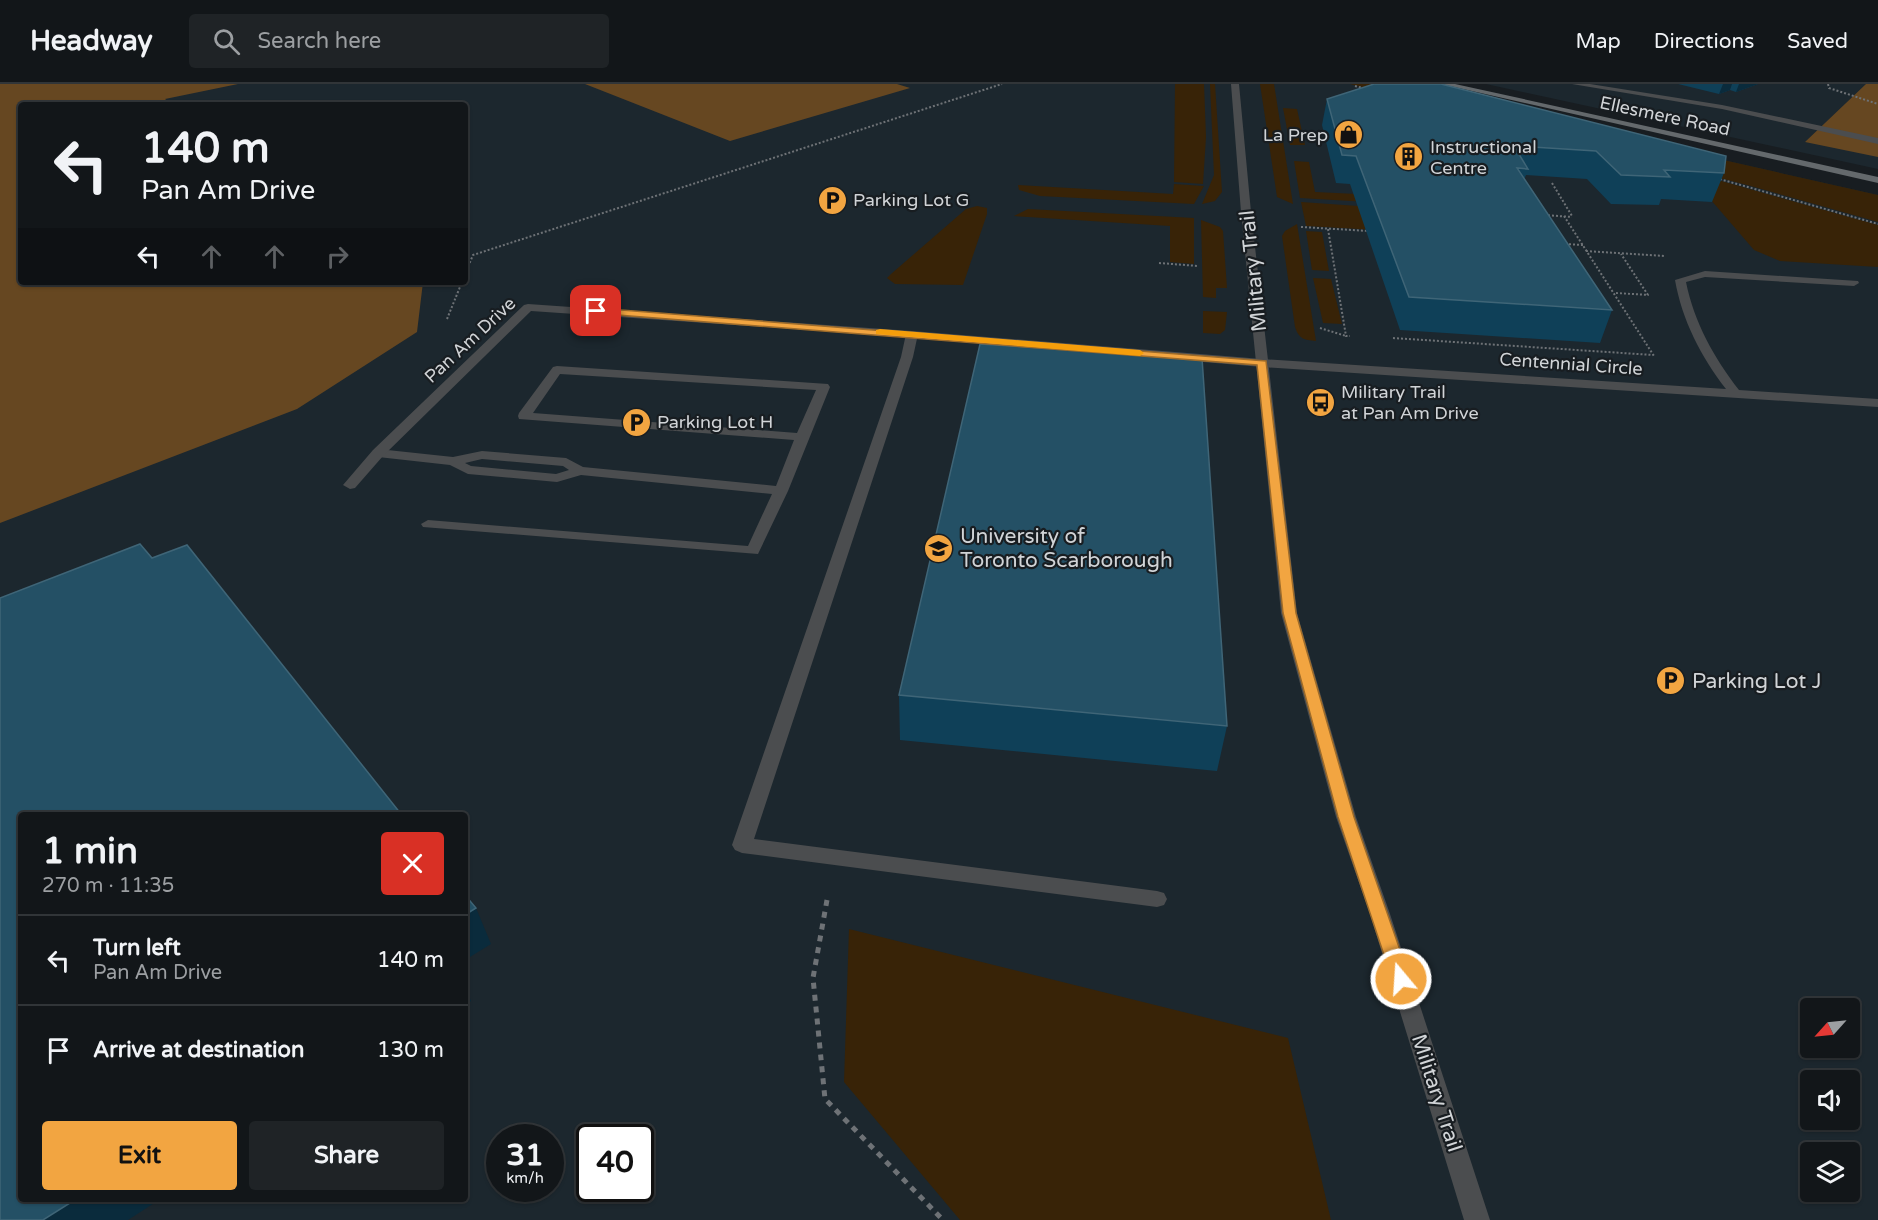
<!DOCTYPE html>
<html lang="en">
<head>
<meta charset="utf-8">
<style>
  body { margin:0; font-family:"Varela Round",sans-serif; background:#1f2326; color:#f1f3f6; height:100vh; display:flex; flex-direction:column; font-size:22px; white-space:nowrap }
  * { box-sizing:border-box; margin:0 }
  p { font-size:20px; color:#9c9fa2 }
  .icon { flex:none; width:33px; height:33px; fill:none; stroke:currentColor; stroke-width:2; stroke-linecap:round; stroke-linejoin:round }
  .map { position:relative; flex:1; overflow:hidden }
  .panel { position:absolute; left:18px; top:728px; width:450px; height:390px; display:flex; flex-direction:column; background:#121619; border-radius:6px; box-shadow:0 2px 4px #0004,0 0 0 2px #313538 }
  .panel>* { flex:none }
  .guide { position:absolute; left:18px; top:18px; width:450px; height:183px; border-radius:6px; box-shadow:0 2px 4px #0004,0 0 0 2px #313538; background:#121619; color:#f1f3f6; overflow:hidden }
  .needle { width:39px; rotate:243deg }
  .fabs { position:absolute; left:1800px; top:914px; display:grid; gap:12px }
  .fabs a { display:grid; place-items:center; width:60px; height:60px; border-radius:6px; background:#121619; box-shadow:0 2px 4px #0004,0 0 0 2px #313538; font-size:30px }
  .speed { position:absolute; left:486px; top:1040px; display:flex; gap:12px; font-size:30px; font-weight:700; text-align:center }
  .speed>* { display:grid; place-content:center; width:78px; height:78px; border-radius:50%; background:#121619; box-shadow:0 2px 4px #0004,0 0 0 2px #313538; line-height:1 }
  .speed small { font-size:15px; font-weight:400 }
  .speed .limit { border:3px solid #111; border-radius:9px; background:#fff; color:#111 }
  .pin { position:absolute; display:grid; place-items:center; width:51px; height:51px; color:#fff; margin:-26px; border-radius:12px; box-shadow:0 3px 9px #0006 }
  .me { position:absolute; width:66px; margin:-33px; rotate:342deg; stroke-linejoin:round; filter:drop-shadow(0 0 4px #0008) }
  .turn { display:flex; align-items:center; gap:21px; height:126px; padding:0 24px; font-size:27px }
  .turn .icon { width:78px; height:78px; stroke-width:2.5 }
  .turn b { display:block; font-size:42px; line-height:51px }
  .lanes { display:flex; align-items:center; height:57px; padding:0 24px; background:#0003; justify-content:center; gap:30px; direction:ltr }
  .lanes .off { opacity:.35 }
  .round { display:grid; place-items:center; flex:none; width:63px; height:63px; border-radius:6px; background:#1f2326 }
  .overview { display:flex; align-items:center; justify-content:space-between; height:102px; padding:0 24px }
  h1 { font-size:36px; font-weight:700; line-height:45px }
  .action { display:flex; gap:12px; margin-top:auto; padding:12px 24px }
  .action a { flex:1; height:69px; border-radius:6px; background:#f2a541; color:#111; font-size:24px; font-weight:700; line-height:69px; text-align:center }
  .action a+a { background:#1f2326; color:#f1f3f6 }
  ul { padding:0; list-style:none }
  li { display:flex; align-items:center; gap:18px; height:90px; padding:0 24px; border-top:2px solid #313538 }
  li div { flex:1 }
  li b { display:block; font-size:22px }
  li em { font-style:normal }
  header { display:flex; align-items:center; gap:36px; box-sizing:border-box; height:84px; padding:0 30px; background:#121619; border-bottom:2px solid #313538 }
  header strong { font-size:28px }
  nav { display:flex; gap:33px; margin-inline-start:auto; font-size:21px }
  .search { width:420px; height:54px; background:#1f2326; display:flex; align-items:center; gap:15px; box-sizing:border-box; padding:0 21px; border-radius:6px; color:#9c9fa2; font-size:22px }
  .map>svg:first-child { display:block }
  .built { fill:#1c272e; fill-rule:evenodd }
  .green { fill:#382307 }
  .forest { fill:#664721 }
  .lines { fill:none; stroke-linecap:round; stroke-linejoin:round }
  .path-far1 { stroke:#6e7276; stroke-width:2; stroke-dasharray:2 2; stroke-linecap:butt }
  .path { stroke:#6e7276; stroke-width:5; stroke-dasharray:6 6; stroke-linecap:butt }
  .service { fill:#4b4d4f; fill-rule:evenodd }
  .minor { fill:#4b4d4f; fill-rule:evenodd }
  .tertiary { fill:#4b4d4f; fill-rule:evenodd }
  .secondary { fill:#64696c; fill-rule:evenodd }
  .wall { fill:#0f4058 }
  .shaded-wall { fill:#0a2b3c }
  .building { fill:#245065; stroke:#3f6577; stroke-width:1.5 }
  .route { fill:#f2a541; stroke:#9d6b2a; stroke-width:1.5 }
  .slow { fill:#f59e0b }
  .labels { text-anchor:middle; stroke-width:4.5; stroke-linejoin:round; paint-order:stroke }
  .far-street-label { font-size:18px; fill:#d1d4d7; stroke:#181d21 }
  .far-poi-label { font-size:18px; fill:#d1d4d7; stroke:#181d21; text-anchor:start }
  .street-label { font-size:21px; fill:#d1d4d7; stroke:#181d21 }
  .poi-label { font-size:21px; fill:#d1d4d7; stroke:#181d21; text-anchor:start }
</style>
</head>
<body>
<header>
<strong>Headway</strong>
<div class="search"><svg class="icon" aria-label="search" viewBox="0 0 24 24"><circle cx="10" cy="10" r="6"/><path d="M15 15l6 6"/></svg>Search here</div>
<nav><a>Map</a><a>Directions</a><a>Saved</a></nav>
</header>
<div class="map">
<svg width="1878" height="1136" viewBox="0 0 1878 1136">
  <rect width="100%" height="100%" fill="#181d21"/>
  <!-- built -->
  <path class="built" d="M0,0H1387L1878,111V1136H0ZM21,21H465V198H21ZM21,730H465V1114H21ZM1810,924H1850V963H1810ZM1810,996H1850V1035H1810ZM500,1053H550V1104H500ZM590,1053H640V1104H590ZM1810,1068H1850V1107H1810Z
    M1486,0H1878V85Z"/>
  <!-- green -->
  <path class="green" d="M1175,0H1204L1206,53L1203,100L1174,98Z
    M1210,0H1215L1222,108L1215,117L1202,120L1214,91Z
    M1260,0H1274L1293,120L1277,113Z
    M1350,0H1387L1878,111V138L1747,101Z
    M1283,24L1297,25L1305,61H1290Z
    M1294,77L1309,78L1315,108L1357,110L1385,119L1300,114Z
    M1686,87L1878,141V183L1780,177L1754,166Z
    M1174,100L1204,102L1194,120L1040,112L1019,106L1018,101L1173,110Z
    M1301,118L1387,124L1394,147L1306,142Z
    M977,122L987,124V130L963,201L895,200L887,194L891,190L966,125Z
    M1028,125L1194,134V180L1170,178V142L1014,132Z
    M1201,136L1220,143L1223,147L1227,204H1216V214L1203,213Z
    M1297,140L1316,257C1304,256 1299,255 1295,243L1282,152L1285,147Z
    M1306,147L1322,148L1329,187L1312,186Z
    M1313,194L1331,195L1342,240L1323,239Z
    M1203,227L1227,228L1225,246L1220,250L1203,249Z
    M849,845L1288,954L1331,1136H960L844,998Z"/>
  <!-- forest -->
  <path class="forest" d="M0,0H238L165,15L173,21H21V198H423L417,248L297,325L0,439Z
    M585,0H897L910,4L730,57Z
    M1866,0H1878V73L1805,58Z"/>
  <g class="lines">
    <!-- path-far1 -->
    <path class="path-far1" d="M1828,0L1829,4L1878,20
      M1355,2L1366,5
      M1716,94L1878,140
      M1552,99L1572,132
      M1544,131L1572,133
      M1564,132L1654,272
      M1301,143L1369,147
      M1328,145L1346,252H1350
      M1565,160L1583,161
      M1586,167L1665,172
      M1159,179L1198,182
      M465,190L473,171L1002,0
      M1616,209L1648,211L1621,170
      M447,235L462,198
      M1320,244L1346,252
      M1393,254L1653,271"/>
    <!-- path -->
    <path class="path" d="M827,816L813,894L825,1015L943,1136"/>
    <!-- service -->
    <path class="service" d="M1572,0H1590L1722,21L1878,54V60L1722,25Z
      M912,247L918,250L913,273L754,755L1157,807L1164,809L1167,815L1164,821L1157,823L742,769L735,766L732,761L901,273L906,250Z
      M557,282L828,300L830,303L788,407L758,470L423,443L421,440L428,436L748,462L772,410L581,391L557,398L468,390L450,381L378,373L371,369L378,365L453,373L482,367L566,374L583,383L776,402L794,356L519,335L518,332L519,329L553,283ZM560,290L816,306L797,349L533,329ZM482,375L563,382L569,386L556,390L471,382L465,379Z"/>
    <!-- minor -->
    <path class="minor" d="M1705,187L1858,197L1859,199L1854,202L1705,193L1686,198C1694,238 1714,274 1739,306L1878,315V323L1262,283L912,253L531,227L383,372L355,404L350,405L343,401L373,366L524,221L528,220L912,247L1262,275L1726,305C1701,273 1682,236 1675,196Z"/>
    <!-- tertiary -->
    <path class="tertiary" d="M1231,0H1239L1251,128L1297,529L1356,733L1390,830L1490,1136H1464L1370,830L1336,733L1281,529L1241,128Z"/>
    <!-- secondary -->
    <path class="secondary" d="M1441,0H1455L1878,93V99Z"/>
  </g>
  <!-- wall -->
  <path class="wall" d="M1678,0H1758L1736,8L1730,6L1719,10Z
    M1327,15L1724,89L1712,118L1661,115L1659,121L1611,120L1587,95L1526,91L1524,96L1612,226L1600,259L1400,246L1350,100L1336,99L1322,41Z
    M899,611L1227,642L1217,687L900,656Z"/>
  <!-- shaded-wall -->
  <path class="shaded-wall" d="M1723,0H1732L1730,6L1719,10Z
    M1739,0H1758L1736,8Z
    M476,824L491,860L465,876V831Z
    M465,903L471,917L465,921Z
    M78,1114H162L128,1136H43Z"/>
  <!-- building -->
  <path class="building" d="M1374,0H1441L1726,72L1724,89L1664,86L1670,93L1621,91L1596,67L1514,62L1528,85L1517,84L1612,226L1409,213L1356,72L1342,71L1327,15Z
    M980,260L1202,274L1227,642L899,611Z
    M140,460L152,474L187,461L401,730H21V1114H78L43,1136H0V514Z
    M465,811L476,824L465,831Z"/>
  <!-- route -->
  <path class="route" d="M596,224L1266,277L1296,529L1354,733L1410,895L1407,901L1401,903L1394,901L1338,733L1283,529L1257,281L592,229V225Z"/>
  <!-- slow -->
  <path class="slow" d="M880,245L1140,266L1144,269L1140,272L876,250V246Z"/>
  <!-- icons -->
  <defs>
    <symbol id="shop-disc" viewBox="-11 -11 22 22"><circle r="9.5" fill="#f2a541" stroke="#181d21"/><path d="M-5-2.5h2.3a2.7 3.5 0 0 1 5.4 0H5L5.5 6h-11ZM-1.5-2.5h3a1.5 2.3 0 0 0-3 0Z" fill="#111"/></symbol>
    <symbol id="building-disc" viewBox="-11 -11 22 22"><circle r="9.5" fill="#f2a541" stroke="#181d21"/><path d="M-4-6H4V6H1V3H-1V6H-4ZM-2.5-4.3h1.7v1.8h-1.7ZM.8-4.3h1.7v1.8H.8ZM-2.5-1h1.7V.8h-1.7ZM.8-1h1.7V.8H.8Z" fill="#111"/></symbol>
    <symbol id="parking-disc" viewBox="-11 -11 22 22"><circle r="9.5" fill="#f2a541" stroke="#181d21"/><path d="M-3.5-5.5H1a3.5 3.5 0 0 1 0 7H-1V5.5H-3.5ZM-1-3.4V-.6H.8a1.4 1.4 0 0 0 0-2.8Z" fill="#111"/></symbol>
    <symbol id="bus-disc" viewBox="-11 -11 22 22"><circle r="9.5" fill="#f2a541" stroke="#181d21"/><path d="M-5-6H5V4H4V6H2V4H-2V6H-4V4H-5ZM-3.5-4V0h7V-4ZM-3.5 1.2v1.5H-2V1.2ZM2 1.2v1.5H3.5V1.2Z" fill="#111"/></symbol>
    <symbol id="university-disc" viewBox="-11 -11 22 22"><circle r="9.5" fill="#f2a541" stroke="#181d21"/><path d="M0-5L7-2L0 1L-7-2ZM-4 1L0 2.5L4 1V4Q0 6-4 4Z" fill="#111"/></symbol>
  </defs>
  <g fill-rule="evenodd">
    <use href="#shop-disc" x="1332" y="34" width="33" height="33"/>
    <use href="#building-disc" x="1392" y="56" width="33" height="33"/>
    <use href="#parking-disc" x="816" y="100" width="33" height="33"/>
    <use href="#bus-disc" x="1304" y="302" width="33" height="33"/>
    <use href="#parking-disc" x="620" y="322" width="33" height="33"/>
    <use href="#university-disc" x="922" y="448" width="33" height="33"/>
    <use href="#parking-disc" x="1654" y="580" width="33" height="33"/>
  </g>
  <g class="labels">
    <!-- far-street labels -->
    <g class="far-street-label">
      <text transform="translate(1665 32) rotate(12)" y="6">Ellesmere Road</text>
      <text transform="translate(470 256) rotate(-43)" y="6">Pan Am Drive</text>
      <text transform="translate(1571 280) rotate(4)" y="6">Centennial Circle</text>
    </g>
    <!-- far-poi labels -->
    <g class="far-poi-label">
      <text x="1328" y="57" text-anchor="end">La Prep</text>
      <text x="1430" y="69">Instructional<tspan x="1430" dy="21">Centre</tspan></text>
      <text x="853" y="122">Parking Lot G</text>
      <text x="1341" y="314">Military Trail<tspan x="1341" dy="21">at Pan Am Drive</tspan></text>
      <text x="657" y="344">Parking Lot H</text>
    </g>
    <!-- street labels -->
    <g class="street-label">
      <text transform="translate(1253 187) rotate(-96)" y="7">Military Trail</text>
      <text transform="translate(1437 1009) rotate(72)" y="7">Military Trail</text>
    </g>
    <!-- poi labels -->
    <g class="poi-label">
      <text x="960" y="459">University of<tspan x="960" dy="24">Toronto Scarborough</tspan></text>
      <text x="1692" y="604">Parking Lot J</text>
    </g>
  </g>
</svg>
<div class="fabs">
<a><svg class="needle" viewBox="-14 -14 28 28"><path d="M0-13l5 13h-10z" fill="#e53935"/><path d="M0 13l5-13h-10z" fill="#9c9fa2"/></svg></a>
<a><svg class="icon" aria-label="sound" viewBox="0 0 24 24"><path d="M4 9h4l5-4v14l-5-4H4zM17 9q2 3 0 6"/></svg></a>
<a><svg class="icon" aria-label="layers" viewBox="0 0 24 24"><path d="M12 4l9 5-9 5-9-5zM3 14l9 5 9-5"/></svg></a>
</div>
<div class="speed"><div>31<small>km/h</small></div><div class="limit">40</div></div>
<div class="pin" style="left:596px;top:227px;background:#d93025"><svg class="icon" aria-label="arrive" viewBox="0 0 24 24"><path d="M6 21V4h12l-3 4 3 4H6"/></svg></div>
<svg class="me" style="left:1401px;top:895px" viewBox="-20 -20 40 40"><circle r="17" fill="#f2a541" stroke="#fff" stroke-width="3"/><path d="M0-11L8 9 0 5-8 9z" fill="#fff"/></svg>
<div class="guide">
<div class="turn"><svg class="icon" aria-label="left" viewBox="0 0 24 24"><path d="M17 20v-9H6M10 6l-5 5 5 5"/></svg><div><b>140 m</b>Pan Am Drive</div></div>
<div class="lanes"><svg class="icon" aria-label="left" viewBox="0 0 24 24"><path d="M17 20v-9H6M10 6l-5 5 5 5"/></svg><svg class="icon off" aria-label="ahead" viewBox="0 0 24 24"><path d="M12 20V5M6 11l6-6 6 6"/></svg><svg class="icon off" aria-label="ahead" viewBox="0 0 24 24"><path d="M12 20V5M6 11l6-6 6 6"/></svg><svg class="icon off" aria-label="right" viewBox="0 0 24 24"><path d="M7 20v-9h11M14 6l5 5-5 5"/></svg></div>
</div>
<section class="panel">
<div class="overview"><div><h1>1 min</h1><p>270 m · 11:35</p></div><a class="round" style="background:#d93025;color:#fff"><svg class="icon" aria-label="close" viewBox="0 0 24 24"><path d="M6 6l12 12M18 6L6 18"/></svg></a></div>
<ul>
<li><svg class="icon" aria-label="left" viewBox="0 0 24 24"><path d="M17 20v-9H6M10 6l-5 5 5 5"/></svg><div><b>Turn left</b><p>Pan Am Drive</p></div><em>140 m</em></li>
<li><svg class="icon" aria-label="arrive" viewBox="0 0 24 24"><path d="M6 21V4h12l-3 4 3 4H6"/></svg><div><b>Arrive at destination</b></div><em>130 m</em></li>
</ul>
<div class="action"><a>Exit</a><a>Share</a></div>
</section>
</div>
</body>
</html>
